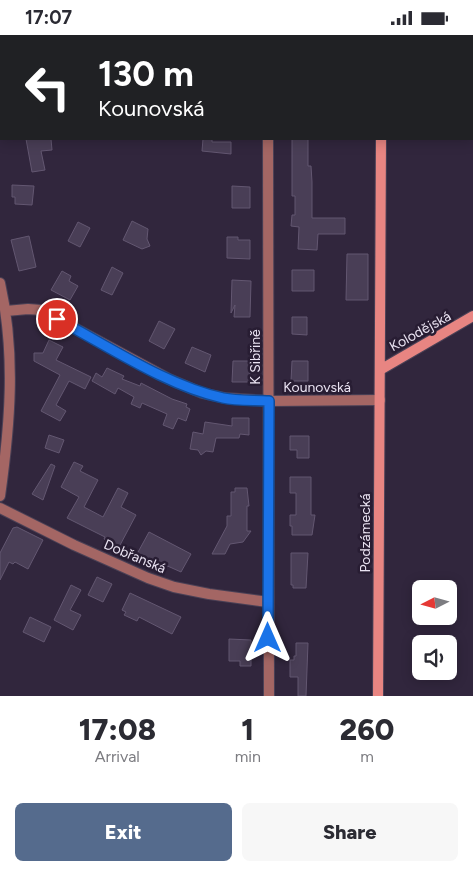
<!DOCTYPE html>
<html lang="en">
<head>
<meta charset="utf-8">
<style>
  body { margin:0; font-family:Figtree,sans-serif; background:#f7f7f7; color:#2b2b33; height:100vh; display:flex; flex-direction:column; font-size:19px; white-space:nowrap }
  * { box-sizing:border-box; margin:0 }
  p { font-size:16px; color:#7c7c81 }
  .icon { flex:none; width:28px; height:28px; fill:none; stroke:currentColor; stroke-width:2; stroke-linecap:round; stroke-linejoin:round }
  .map { position:relative; height:661px; overflow:hidden }
  .panel { display:flex; flex-direction:column; background:#fff; flex:1 }
  .panel>* { flex:none }
  .guide { position:absolute; left:0px; top:0px; width:474px; height:105px; box-shadow:0 2px 12px #0003; background:#202124; color:#fff; overflow:hidden }
  .needle { width:32px; rotate:264deg }
  .buttons { position:absolute; left:412px; top:545px; display:grid; gap:10px }
  .buttons a { display:grid; place-items:center; width:45px; height:45px; border-radius:8px; background:#fff; box-shadow:0 2px 12px #0003; font-size:25px }
  .pin { position:absolute; display:grid; place-items:center; width:42px; height:42px; color:#fff; margin:-21px; border:2px solid #fff; border-radius:50%; box-shadow:0 1px 5px #0007 }
  .me { position:absolute; width:55px; margin:-28px; rotate:0deg; stroke-linejoin:round; filter:drop-shadow(0 0 4px #0008) }
  .turn { display:flex; align-items:center; gap:18px; height:105px; padding:0 15px; font-size:22px }
  .turn .icon { width:65px; height:65px; stroke-width:2.5 }
  .turn b { display:block; font-size:35px; line-height:42px }
  .eta { display:flex; justify-content:space-evenly; align-items:center; height:85px; text-align:center }
  .eta b { font-size:30px; font-weight:800; line-height:35px }
  .primary-button { display:flex; gap:10px; margin-top:auto; padding:10px 15px }
  .primary-button a { flex:1; height:58px; border-radius:8px; background:#556b8d; color:#fff; font-size:20px; font-weight:800; line-height:58px; text-align:center }
  .primary-button a+a { background:#f7f7f7; color:#2b2b33 }
  .status { display:flex; justify-content:space-between; align-items:center; height:35px; padding:0 25px; background:#fff; direction:ltr }
  .status svg { height:14px; fill:currentColor }
  .map>svg:first-child { display:block }
  .green { fill:#454f1d }
  .building { fill:#493e56; stroke:#635771 }
  .lines { fill:none; stroke-linecap:round; stroke-linejoin:round }
  .street-casing { stroke:#4b4156; stroke-width:12 }
  .secondary-casing { stroke:#4b4156; stroke-width:12 }
  .street { stroke:#a46664; stroke-width:10 }
  .secondary { stroke:#e88582; stroke-width:10 }
  .route-casing { stroke:#114b97; stroke-width:12 }
  .route { stroke:#1a73e8; stroke-width:9 }
  .labels { text-anchor:middle; stroke-width:5; stroke-linejoin:round; paint-order:stroke }
  .street-label { font-size:14px; fill:#ebe4f3; stroke:#281d33 }
</style>
</head>
<body>
<div class="status"><b>17:07</b><svg viewBox="0 0 49 12"><path d="M0 12V9h3v3zM5 12V6h3v6zM10 12V3h3v9zM15 12V0h3v12zM26 1h20v11H26zM47 4h2v5h-2z"/></svg></div>
<div class="map">
<svg width="473" height="661" viewBox="0 0 473 661">
  <rect width="100%" height="100%" fill="#31263d"/>
  <!-- green -->
  <path class="green" d="M30,0H213L214,1H30Z"/>
  <!-- building -->
  <path class="building" d="M26,104H51L52,115L41,116L45,135L32,137Z
    M203,104H212V107H231V119L202,116Z
    M292,104H308V131H311L312,147V183H345V199H318L317,215L298,214L299,192L291,191L292,180H295V161H292Z
    M12,150L34,151L32,170L15,169V162H12Z
    M232,151L250,152V173H232Z
    M132,186L148,194L147,204L150,211L142,214L123,205Z
    M78,187L90,193L80,212L68,206Z
    M29,201L36,232L19,236L11,205Z
    M227,202H238V205H250V224L227,223Z
    M347,219H368V265H346Z
    M112,232L123,238L112,260L101,255Z
    M292,235H314V256H292Z
    M62,236L71,241L69,246L78,251L70,265L51,255Z
    M232,245L251,246L250,282H234L235,270L231,278Z
    M292,282H307V300L292,299Z
    M159,286L175,294L164,314L149,306Z
    M49,305L63,312L56,325L91,342L85,354L69,346L56,370L66,376L60,386L41,376L60,340L34,326V318H43Z
    M192,312L211,320L205,337L185,328Z
    M233,326H250V347H232Z
    M292,326H308V346H291Z
    M107,333L124,341L122,344L140,351L141,348L172,364L187,369L186,372L190,374L186,386L178,383L173,394L163,390L167,379L142,368L140,373L131,369L134,362L118,353L115,359L92,346L96,338L102,342Z
    M232,383H249V400L240,399L239,403H216L213,417L206,416L201,420L198,415L190,414L193,397L203,399L205,387L232,391Z
    M49,400L64,405L59,418L45,413Z
    M290,401H309V423H297V415H290Z
    M74,427L83,431L80,436L98,445L84,472L103,482L118,453L128,458L121,472L136,480L119,512L104,504L105,502L67,483L79,462L61,452Z
    M51,429L55,431L43,465L32,459Z
    M290,442H311V480H315L312,500H292V491H290V480H296V458H290Z
    M235,453H247L249,471H247V496H251L243,507L230,509L225,519H212L227,491V481H231V457H235Z
    M17,492L43,505L28,534L15,527L13,529L9,527L0,545V518L13,493Z
    M149,497L191,519L181,537L154,525L152,527L137,519Z
    M291,518H308L306,553H293V550H291Z
    M97,542L112,549L103,567L88,560Z
    M71,550L81,555L70,575L81,580L73,595L54,585Z
    M130,558L181,582L172,599L139,582L137,586L124,580L126,577L122,575Z
    M30,582L51,592L44,607L23,597Z
    M229,604L251,605V631H240V626H229Z
    M296,608H308L306,661H298V642H290V625H294V621H296Z"/>
  <g class="lines">
    <defs>
      <path id="street" d="M0,98L1,97
        M268,104L269,661
        M0,248C16,319 10,390 0,461
        M6,276L28,274L41,275L169,344L202,358L225,363L269,366L380,365
        M0,473L74,510L148,543L174,552L209,559L268,567"/>
      <path id="secondary" d="M382,1V0
        M380,335L473,281
        M378,661L381,104"/>
    </defs>
    <!-- street casing -->
    <use href="#street" class="street-casing"/>
    <!-- secondary casing -->
    <use href="#secondary" class="secondary-casing"/>
    <!-- street -->
    <use href="#street" class="street"/>
    <!-- secondary -->
    <use href="#secondary" class="secondary"/>
  </g>
  <g class="lines">
    <defs>
      <path id="route" d="M57,284C108,311 167,351 223,363C237,366 254,365 269,366L268,603"/>
    </defs>
    <!-- route casing -->
    <use href="#route" class="route-casing"/>
    <!-- route -->
    <use href="#route" class="route"/>
  </g>
  <g class="labels">
    <!-- street labels -->
    <g class="street-label">
      <text transform="translate(420 296) rotate(-29)" y="5">Kolodějská</text>
      <text transform="translate(255 322) rotate(-90)" y="5">K Sibřině</text>
      <text x="317" y="357">Kounovská</text>
      <text transform="translate(365 498) rotate(-90)" y="5">Podzámecká</text>
      <text transform="translate(135 521) rotate(23)" y="5">Dobřanská</text>
    </g>
  </g>
</svg>
<div class="buttons">
<a><svg class="needle" viewBox="-14 -14 28 28"><path d="M0-13l5 13h-10z" fill="#e53935"/><path d="M0 13l5-13h-10z" fill="#7c7c81"/></svg></a>
<a><svg class="icon" aria-label="sound" viewBox="0 0 24 24"><path d="M4 9h4l5-4v14l-5-4H4zM17 9q2 3 0 6"/></svg></a>
</div>
<div class="pin" style="left:57px;top:284px;background:#d93025"><svg class="icon" aria-label="arrive" viewBox="0 0 24 24"><path d="M6 21V4h12l-3 4 3 4H6"/></svg></div>
<svg class="me" style="left:268px;top:603px" viewBox="-20 -20 40 40"><path d="M0-17L14 15 0 8-14 15z" fill="#1a73e8" stroke="#fff" stroke-width="4"/></svg>
<div class="guide">
<div class="turn"><svg class="icon" aria-label="left" viewBox="0 0 24 24"><path d="M17 20v-9H6M10 6l-5 5 5 5"/></svg><div><b>130 m</b>Kounovská</div></div>
</div>
</div>
<section class="panel">
<div class="eta">
<div><b>17:08</b><p>Arrival</p></div>
<div><b>1</b><p>min</p></div>
<div><b>260</b><p>m</p></div>
</div>
<div class="primary-button"><a>Exit</a><a>Share</a></div>
</section>
</body>
</html>
